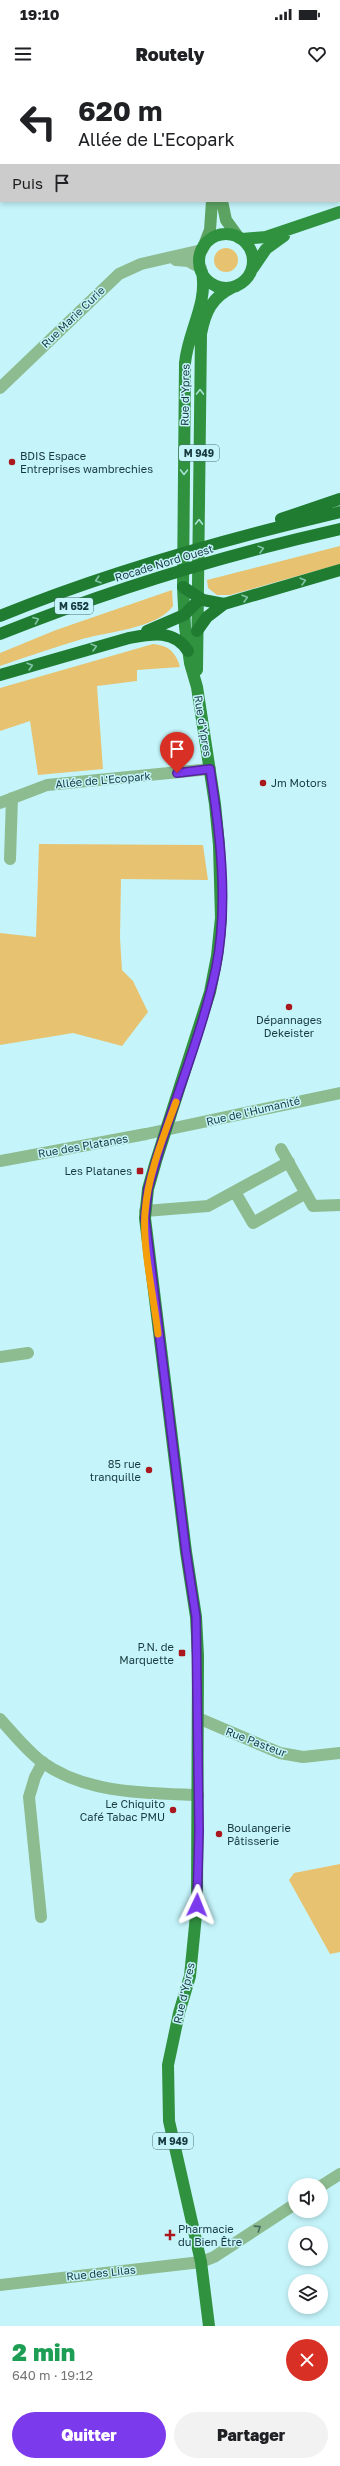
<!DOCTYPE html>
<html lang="fr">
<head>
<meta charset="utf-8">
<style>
  body { margin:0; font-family:"Golos Text",sans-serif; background:#f2f2f2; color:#202124; height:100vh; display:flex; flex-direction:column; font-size:15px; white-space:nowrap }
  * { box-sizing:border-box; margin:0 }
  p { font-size:13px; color:#757577 }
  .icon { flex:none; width:22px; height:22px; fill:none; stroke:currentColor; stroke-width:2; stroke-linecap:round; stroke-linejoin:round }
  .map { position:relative; height:2246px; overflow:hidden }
  .details { display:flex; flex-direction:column; background:#fff; flex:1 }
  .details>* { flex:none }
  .banner { position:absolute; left:0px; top:0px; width:340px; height:122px; box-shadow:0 2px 6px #0003; background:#fff; color:#202124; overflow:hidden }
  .tools { position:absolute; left:288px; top:2098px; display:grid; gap:8px }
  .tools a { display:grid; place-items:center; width:40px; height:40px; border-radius:50%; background:#fff; box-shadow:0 2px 6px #0003; font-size:20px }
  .pin { position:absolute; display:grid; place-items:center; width:34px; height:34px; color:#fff; margin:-41px -17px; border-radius:50% 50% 50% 0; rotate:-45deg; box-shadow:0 0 4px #0007 }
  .pin .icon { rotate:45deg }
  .me { position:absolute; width:44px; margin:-22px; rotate:2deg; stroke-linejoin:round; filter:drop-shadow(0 0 3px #0008) }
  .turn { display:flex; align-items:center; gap:14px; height:84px; padding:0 12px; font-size:18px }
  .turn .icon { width:52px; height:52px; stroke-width:2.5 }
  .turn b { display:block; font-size:28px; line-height:34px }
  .then { display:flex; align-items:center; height:38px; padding:0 12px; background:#0003; gap:8px; font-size:15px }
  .round { display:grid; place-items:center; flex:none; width:42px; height:42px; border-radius:21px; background:#f2f2f2 }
  .overview { display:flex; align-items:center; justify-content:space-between; height:68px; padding:0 12px }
  h1 { font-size:24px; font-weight:800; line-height:30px; color:#1e9e55 }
  .action { display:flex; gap:8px; margin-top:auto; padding:8px 12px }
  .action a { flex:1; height:46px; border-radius:24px; background:#7c3aed; color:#fff; font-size:16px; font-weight:800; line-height:46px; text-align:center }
  .action a+a { background:#f2f2f2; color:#202124 }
  .status { display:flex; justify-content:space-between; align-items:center; height:28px; padding:0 20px; background:#fff; direction:ltr }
  .status svg { height:11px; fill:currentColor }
  header { display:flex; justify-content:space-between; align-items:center; height:52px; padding:0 12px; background:#fff; font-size:18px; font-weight:800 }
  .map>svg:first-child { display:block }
  .green { fill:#e7c271 }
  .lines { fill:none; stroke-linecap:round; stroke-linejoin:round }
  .street { stroke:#8dbc90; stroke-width:12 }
  .secondary { stroke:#5ca362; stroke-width:12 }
  .primary { stroke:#30913f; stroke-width:12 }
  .highway { stroke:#207c31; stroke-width:12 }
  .oneway { stroke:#a7e1d5 }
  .oneway2 { stroke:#83c5aa }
  .oneway3 { stroke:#466e5f }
  .route-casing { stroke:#51269a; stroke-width:10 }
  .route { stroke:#7c3aed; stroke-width:7 }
  .slow { stroke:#f59e0b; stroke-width:7 }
  .poi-dot { fill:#aa171d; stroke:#c5f5fb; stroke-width:1.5 }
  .labels { text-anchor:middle; stroke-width:3; stroke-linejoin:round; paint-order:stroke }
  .shield { fill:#c5f5fb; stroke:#4b7277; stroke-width:1 }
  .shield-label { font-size:10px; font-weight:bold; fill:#173a3f }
  .street-label { font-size:11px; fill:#173a3f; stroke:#c5f5fb }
  .poi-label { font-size:11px; fill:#173a3f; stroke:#c5f5fb; text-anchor:start }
</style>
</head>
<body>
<div class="status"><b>19:10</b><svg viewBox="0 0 49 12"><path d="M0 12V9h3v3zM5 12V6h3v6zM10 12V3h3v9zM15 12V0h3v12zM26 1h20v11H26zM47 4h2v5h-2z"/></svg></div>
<header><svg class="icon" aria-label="menu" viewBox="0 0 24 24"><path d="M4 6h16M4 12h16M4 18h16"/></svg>Routely<svg class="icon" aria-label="heart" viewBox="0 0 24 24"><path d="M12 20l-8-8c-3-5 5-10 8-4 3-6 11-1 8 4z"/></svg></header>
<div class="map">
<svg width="340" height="2246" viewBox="0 0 340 2246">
  <rect width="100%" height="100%" fill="#c5f5fb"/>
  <!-- green -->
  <path class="green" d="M214 180a12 12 0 1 1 24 0a12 12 0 1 1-24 0Z
    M340,466V484L230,515H217L208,508L207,500Z
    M172,510L173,526C157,549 104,552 79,560C52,568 26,577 0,586V573L56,550Z
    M153,564C168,565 176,572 180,587L137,590V601L97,606L103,689L38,695L30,641L0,651V608Z
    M39,764L203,765L208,800L121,799L120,858L122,890L133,901L148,932L122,966L73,953L0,965V853L36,857Z
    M340,1784V1872L330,1874L289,1800L294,1793Z"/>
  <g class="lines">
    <!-- street -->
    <path class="street" d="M176,180L188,181L201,188
      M0,308L119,194L141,184L202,170
      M0,723L47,705L210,689
      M10,779L12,718
      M281,1069L313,1126L340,1125
      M0,1081L146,1054L340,1013
      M235,1112L253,1143L306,1113
      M145,1131L208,1126L289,1082
      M0,1277L28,1273
      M198,1638L280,1673L303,1677L340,1673
      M0,1639C13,1653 26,1670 42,1682C86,1714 147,1713 198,1715
      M41,1837L29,1717L35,1697L43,1682
      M321,2106L340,2094
      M0,2205L201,2182L214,2177L295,2124"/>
    <!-- secondary -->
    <path class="secondary" d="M259,1L260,0
      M222,121L226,140L239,158
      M203,168L210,150L212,121"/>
    <!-- primary -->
    <path class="primary" d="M199 181a27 27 0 1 1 54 0a27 27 0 1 1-54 0Z
      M242,159L266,157L340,132
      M253,188L266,169L284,156
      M202,192C208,224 188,251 185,283L183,507L185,547L190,583L197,607L215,724L219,765L221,838L217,876L210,912L156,1081L148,1109L145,1138L186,1472L196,1537L198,1576L197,1825L190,1896L179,1933L168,1985L169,2041L201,2182L209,2246
      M197,590L201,254C205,232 212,217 233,207"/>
    <!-- highway -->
    <path class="highway" d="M281,439L340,419
      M183,507L203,520L224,524
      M0,536C110,491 225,459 340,432
      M147,551L184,535L198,521
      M197,551L207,537L224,524L340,490
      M0,554C110,510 224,475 340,449
      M0,595L129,558C151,554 174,549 188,571"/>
  </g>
  <!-- one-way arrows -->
  <defs><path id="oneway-chevron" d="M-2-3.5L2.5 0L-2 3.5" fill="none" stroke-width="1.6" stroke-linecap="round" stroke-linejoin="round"/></defs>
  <g class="oneway">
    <use href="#oneway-chevron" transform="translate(200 312) rotate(-89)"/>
    <use href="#oneway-chevron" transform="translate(184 392) rotate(91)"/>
    <use href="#oneway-chevron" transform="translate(199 442) rotate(-89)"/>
  </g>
  <g class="oneway2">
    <use href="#oneway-chevron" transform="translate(261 469) rotate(-15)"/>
    <use href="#oneway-chevron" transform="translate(98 500) rotate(162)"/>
    <use href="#oneway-chevron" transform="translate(303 501) rotate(-16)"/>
    <use href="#oneway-chevron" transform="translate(245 518) rotate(-16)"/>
    <use href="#oneway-chevron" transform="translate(36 540) rotate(-21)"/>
    <use href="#oneway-chevron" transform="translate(94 567) rotate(-15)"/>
    <use href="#oneway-chevron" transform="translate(30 586) rotate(-17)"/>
  </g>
  <use class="oneway3" href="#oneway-chevron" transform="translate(258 2148) rotate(-33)"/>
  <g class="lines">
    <defs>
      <path id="route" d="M177,693L210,689C220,753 229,823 216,888C202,954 175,1017 156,1081L148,1109L145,1138L186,1472L196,1537L199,1751L197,1825"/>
    </defs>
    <!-- route casing -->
    <use href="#route" class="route-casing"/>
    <!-- route -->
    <use href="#route" class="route"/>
    <!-- slow -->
    <path class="slow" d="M158,1254C154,1218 142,1166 145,1132C148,1094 163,1058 176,1022"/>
  </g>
  <!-- markers -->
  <g class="poi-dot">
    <circle cx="12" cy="382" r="4"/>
    <circle cx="263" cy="703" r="4"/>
    <circle cx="289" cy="927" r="4"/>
    <rect x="136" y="1087" width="8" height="8" rx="2"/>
    <circle cx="149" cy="1390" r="4"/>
    <rect x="178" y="1569" width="8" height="8" rx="2"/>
    <circle cx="173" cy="1730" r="4"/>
    <circle cx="219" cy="1754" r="4"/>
    <path d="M168 2149h4v4h4v4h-4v4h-4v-4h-4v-4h4z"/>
  </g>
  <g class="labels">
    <!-- shield labels -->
    <g class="shield">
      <rect x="179" y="365" width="40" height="16" rx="3"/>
      <rect x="55" y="518" width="38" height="16" rx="3"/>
      <rect x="153" y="2053" width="40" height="16" rx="3"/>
    </g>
    <g class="shield-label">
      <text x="199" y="377">M 949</text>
      <text x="74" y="530">M 652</text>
      <text x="173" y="2065">M 949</text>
    </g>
    <!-- street labels -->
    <g class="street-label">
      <text transform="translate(73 237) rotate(-44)" y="4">Rue Marie Curie</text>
      <text transform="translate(185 315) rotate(-89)" y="4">Rue d'Ypres</text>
      <text transform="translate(164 483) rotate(-17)" y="4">Rocade Nord Ouest</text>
      <text transform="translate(203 646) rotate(81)" y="4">Rue d'Ypres</text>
      <text transform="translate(103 700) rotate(-5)" y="4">Allée de L'Ecopark</text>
      <text transform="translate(253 1031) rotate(-13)" y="4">Rue de l'Humanité</text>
      <text transform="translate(83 1066) rotate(-10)" y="4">Rue des Platanes</text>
      <text transform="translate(256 1662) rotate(21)" y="4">Rue Pasteur</text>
      <text transform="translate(184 1913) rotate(-77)" y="4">Rue d'Ypres</text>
      <text transform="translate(101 2193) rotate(-6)" y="4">Rue des Lilas</text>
    </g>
    <!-- poi labels -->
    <g class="poi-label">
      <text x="20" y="380">BDIS Espace<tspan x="20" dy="13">Entreprises wambrechies</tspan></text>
      <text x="271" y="707">Jm Motors</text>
      <text x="289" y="944" text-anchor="middle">Dépannages<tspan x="289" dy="13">Dekeister</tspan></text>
      <text x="132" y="1095" text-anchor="end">Les Platanes</text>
      <text x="141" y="1388" text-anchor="end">85 rue<tspan x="141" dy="13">tranquille</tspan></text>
      <text x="174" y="1571" text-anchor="end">P.N. de<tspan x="174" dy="13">Marquette</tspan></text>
      <text x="165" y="1728" text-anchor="end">Le Chiquito<tspan x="165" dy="13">Café Tabac PMU</tspan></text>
      <text x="227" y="1752">Boulangerie<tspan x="227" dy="13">Pâtisserie</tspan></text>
      <text x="178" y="2153">Pharmacie<tspan x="178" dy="13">du Bien Être</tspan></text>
    </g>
  </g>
</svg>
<div class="tools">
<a><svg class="icon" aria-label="sound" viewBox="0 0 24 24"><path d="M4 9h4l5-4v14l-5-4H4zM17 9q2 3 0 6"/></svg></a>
<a><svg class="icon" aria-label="search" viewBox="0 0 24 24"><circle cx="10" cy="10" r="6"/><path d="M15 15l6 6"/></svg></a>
<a><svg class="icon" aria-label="layers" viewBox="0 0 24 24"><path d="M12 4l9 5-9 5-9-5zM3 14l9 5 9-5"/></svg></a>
</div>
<div class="pin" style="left:177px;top:693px;background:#d93025"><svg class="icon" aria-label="arrive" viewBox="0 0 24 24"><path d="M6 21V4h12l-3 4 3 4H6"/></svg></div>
<svg class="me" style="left:197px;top:1825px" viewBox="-20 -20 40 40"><path d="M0-17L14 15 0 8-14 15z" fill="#7c3aed" stroke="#fff" stroke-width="4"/></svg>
<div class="banner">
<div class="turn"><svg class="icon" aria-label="left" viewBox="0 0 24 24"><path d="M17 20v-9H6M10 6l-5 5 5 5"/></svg><div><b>620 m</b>Allée de L'Ecopark</div></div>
<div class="then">Puis<svg class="icon" aria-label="arrive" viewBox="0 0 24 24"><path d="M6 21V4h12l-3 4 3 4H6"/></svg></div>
</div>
</div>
<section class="details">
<div class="overview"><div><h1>2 min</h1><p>640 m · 19:12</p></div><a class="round" style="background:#d93025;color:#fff"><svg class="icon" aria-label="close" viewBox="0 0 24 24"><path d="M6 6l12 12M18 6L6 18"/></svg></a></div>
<div class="action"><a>Quitter</a><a>Partager</a></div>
</section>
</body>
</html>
